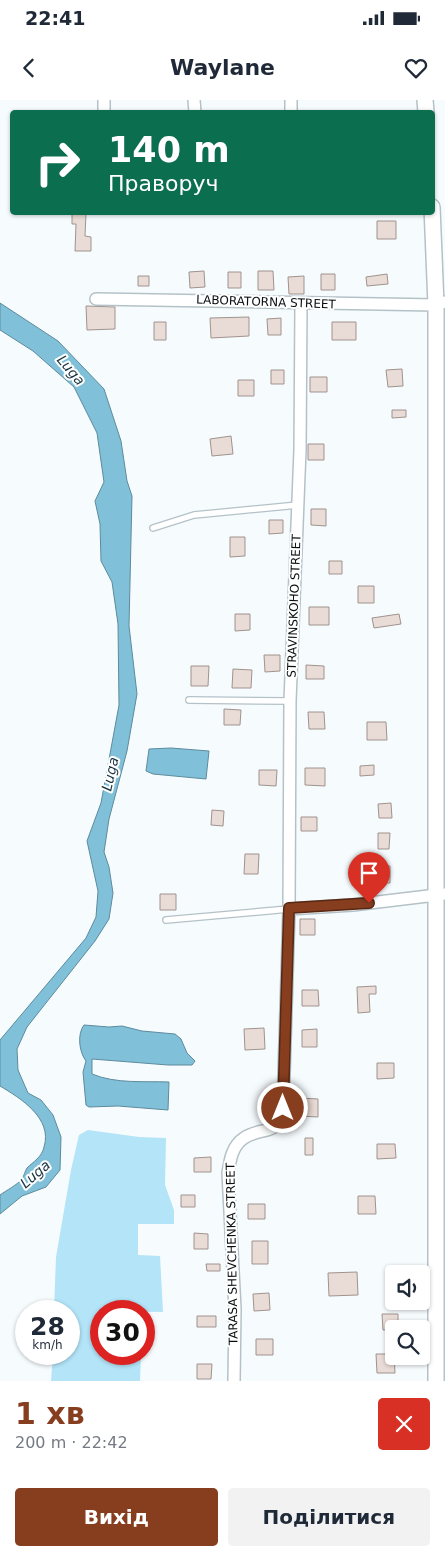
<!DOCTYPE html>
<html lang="uk">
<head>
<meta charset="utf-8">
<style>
  body { margin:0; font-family:"DejaVu Sans",sans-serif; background:#f2f2f3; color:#1f2937; height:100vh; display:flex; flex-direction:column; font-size:19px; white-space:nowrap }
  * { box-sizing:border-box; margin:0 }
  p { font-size:16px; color:#747a83 }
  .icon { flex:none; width:28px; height:28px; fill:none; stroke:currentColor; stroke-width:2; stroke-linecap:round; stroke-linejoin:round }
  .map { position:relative; height:1281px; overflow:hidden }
  .side { display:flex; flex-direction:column; background:#fff; flex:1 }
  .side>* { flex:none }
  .guide { position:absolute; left:10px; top:10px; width:425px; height:105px; border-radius:5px; box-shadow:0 1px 4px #0004; background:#0b6e4f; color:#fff; overflow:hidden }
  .fabs { position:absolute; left:385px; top:1165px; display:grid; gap:10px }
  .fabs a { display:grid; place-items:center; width:45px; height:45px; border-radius:5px; background:#fff; box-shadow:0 1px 4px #0004; font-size:25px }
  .speed { position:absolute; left:15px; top:1200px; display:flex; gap:10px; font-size:25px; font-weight:700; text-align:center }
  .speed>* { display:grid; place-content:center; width:65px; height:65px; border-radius:50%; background:#fff; box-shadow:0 1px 4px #0004; line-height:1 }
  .speed small { font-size:12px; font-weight:400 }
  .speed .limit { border:8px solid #d22; background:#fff; color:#111 }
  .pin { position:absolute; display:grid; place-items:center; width:42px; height:42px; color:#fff; margin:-51px -21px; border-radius:50% 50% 50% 0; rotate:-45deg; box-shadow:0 0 5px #0007 }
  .pin .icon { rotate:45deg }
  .me { position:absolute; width:55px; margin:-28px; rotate:0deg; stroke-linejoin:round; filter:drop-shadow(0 0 4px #0008) }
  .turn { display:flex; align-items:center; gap:18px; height:105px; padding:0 15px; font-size:22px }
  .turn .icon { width:65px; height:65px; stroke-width:2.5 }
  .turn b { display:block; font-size:35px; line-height:42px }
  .round { display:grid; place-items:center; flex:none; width:52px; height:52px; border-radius:5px; background:#f2f2f3 }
  .headline { display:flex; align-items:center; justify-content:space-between; height:85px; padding:0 15px }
  h1 { font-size:30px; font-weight:700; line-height:38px; color:#863e1f }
  .action { display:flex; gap:10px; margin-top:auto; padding:10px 15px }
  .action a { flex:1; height:58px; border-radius:5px; background:#863e1f; color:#fff; font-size:20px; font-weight:700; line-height:58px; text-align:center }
  .action a+a { background:#f2f2f3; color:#1f2937 }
  .status { display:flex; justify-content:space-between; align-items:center; height:35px; padding:0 25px; background:#fff; direction:ltr }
  .status svg { height:14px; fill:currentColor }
  header { display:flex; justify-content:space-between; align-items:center; height:65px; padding:0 15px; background:#fff; font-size:22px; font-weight:700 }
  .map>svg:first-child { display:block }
  .green { fill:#b3e4f8 }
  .water { fill:#81c0d9; stroke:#5d8b9d }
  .building { fill:#e9dbd5; stroke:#a0938e }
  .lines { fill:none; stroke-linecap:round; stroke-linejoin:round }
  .lane-casing { stroke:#b4c2c8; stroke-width:8 }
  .street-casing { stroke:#b4c2c8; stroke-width:14 }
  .secondary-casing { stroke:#b4c2c8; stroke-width:18 }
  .lane { stroke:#fff; stroke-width:5.5 }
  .street { stroke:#fff; stroke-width:11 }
  .secondary { stroke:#fff; stroke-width:15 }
  .route-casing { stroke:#572814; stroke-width:12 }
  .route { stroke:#863e1f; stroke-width:9 }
  .labels { text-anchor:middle; stroke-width:4; stroke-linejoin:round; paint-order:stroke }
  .street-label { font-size:12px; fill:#090e10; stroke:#fff }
  .water-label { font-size:14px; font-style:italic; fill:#173541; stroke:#fff }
</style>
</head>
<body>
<div class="status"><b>22:41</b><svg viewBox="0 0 49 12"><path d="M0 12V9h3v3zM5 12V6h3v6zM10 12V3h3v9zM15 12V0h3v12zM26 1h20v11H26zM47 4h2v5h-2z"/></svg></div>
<header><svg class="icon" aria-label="back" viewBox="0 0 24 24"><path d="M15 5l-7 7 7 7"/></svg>Waylane<svg class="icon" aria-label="heart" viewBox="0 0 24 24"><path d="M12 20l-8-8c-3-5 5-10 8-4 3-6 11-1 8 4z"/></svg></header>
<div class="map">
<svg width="445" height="1281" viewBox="0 0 445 1281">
  <rect width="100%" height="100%" fill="#f6fbfe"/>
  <!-- green -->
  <path class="green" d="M88,1030L139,1037L166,1038L165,1085L174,1110V1124H138V1155L160,1156L163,1212L101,1211V1254H141L140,1281H51L53,1254H69V1211H54L56,1157L71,1070L79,1035Z"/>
  <!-- water -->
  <path class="water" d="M0,203L58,241L104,289L121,341L127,381L132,396L129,526L137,594L127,651L109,719L104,752L109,767L113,793L109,819L95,841L27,927L17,949L18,970L28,993L41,1000L53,1015L61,1037L60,1070L46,1087L22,1096L0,1114V1095C7,1090 17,1085 22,1079C24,1076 25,1071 27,1068C33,1062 42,1057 44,1047C53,1018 20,998 0,986V940L86,838L96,817L98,791L87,741L101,703L119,605L118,524L112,482L101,461L100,424L95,401L104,382L97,333L74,287L33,251L0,230Z
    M171,648L209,651L206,679L153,674L146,671L149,649Z
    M84,925L109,927L122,926L142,931L175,934L181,939L187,953L195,961L192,965H168L92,959V974C116,984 144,981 169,982L168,1010L118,1006L89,1007L86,1005L83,972L86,961C79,952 77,934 84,925Z"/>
  <!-- building -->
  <path class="building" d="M72,113H86L85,136L91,137V151H75L76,124H72Z
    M377,121H396V139H377Z
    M204,171L205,187L190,188L189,172Z
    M258,171H273L274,190H258Z
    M228,172H241V188H228Z
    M321,174H335V190H321Z
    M387,174L388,184L367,186L366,177Z
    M138,176H149V186H138Z
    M304,176V194H289L288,177Z
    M86,206L115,207V229L87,230Z
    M249,217V236L211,238L210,218Z
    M281,218V235H268L267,219Z
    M154,222H166V240H154Z
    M332,222H356V240H332Z
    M402,269L403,286L388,287L386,270Z
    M271,270H284V284H271Z
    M310,277H327V292H310Z
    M238,280H254V296H238Z
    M392,310H406V317L392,318Z
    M231,336L233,354L212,356L210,339Z
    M308,344H324V360H308Z
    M311,409H326V426L311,425Z
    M269,420H283V433L269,434Z
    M230,437H245V456L230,457Z
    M329,461H342V474H329Z
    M358,486H374V503H358Z
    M309,507H329V525H309Z
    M235,514H250V530L235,531Z
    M399,514L401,524L374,528L372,518Z
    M264,555H280V571L265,572Z
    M306,565L324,566V579H306Z
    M191,566H209L208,586H191Z
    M233,569L252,570L251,588H232Z
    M224,609L241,610L240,625H224Z
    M308,612H324L325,629H309Z
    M367,622H386L387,640H367Z
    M374,665V675L360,676V666Z
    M305,668H325V686L305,685Z
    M259,670H277L276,686L259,685Z
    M391,703L392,718H379L378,704Z
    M212,710L224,711L223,726L211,725Z
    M301,717H317V731H301Z
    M378,733H390L389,749H378Z
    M245,754H259L258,774H244Z
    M374,766H390V783H374Z
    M160,794H176V810H160Z
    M300,819H315V835H300Z
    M376,886V894H369L370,912L358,913L357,887Z
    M302,890H318L319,906H302Z
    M264,928L265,949L245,950L244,929Z
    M317,929V947H302V930Z
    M377,963H394V978L377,979Z
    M300,998L318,999V1017L299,1016Z
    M305,1038H313V1055H305Z
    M377,1044H395L396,1058L377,1059Z
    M211,1057V1072H194V1058Z
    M181,1095H195V1107H181Z
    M358,1096H375L376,1114H358Z
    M248,1104H265V1119H248Z
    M194,1133L208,1134V1149H194Z
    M252,1141H268V1164H252Z
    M206,1164H220V1171H207Z
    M357,1172L358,1195L329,1196L328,1173Z
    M269,1193L270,1210L254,1211L253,1194Z
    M382,1214H398V1229L383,1230Z
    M197,1216H216V1227H197Z
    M256,1239H273V1255H256Z
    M376,1254H394L395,1273H377Z
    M197,1264H212L211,1279H197Z"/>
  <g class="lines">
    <defs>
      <path id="lane" d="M153,428L194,415L298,405
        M189,600L290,601
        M166,820L289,809"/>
      <path id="street" d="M104,0V12
        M194,0L195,12
        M291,0V12
        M96,199C209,200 323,204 436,205L445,202
        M289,809L353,805L445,794
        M234,1281L235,1209L228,1073C230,1060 232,1046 244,1038C262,1026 280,1037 283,1008L289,809L290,601L300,350L301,204"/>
      <path id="secondary" d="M425,0L426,12
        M432,107L436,205V1281"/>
    </defs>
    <!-- lane casing -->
    <use href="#lane" class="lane-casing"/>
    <!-- street casing -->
    <use href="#street" class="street-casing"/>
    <!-- secondary casing -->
    <use href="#secondary" class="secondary-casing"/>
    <!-- lane -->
    <use href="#lane" class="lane"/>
    <!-- street -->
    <use href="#street" class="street"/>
    <!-- secondary -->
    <use href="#secondary" class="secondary"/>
  </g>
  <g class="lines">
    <defs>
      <path id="route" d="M283,1008L289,808L369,803"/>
    </defs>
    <!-- route casing -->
    <use href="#route" class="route-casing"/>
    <!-- route -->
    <use href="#route" class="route"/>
  </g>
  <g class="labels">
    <!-- street labels -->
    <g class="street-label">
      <text transform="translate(266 202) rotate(2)" y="4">LABORATORNA STREET</text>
      <text transform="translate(294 506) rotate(-88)" y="4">STRAVINSKOHO STREET</text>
      <text transform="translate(232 1154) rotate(-91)" y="4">TARASA SHEVCHENKA STREET</text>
    </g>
    <!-- water labels -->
    <g class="water-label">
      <text transform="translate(71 270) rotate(50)" y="5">Luga</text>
      <text transform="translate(110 674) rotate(-77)" y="5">Luga</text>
      <text transform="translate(35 1074) rotate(-41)" y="5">Luga</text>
    </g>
  </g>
</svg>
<div class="fabs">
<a><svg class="icon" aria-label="sound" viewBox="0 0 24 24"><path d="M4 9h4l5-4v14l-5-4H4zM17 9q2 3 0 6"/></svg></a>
<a><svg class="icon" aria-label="search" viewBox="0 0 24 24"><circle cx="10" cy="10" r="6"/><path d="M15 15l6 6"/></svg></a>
</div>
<div class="speed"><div>28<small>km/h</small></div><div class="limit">30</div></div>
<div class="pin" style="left:369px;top:803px;background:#d93025"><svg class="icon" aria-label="arrive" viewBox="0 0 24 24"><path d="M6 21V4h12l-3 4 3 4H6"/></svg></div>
<svg class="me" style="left:283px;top:1008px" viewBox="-20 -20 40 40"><circle r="17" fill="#863e1f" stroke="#fff" stroke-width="3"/><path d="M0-11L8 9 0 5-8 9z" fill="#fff"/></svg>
<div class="guide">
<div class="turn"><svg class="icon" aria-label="right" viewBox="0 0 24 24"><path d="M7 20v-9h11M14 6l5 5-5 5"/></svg><div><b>140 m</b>Праворуч</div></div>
</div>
</div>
<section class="side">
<div class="headline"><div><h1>1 хв</h1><p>200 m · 22:42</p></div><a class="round" style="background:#d93025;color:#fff"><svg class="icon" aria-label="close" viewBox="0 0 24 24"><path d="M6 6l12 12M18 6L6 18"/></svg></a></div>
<div class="action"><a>Вихід</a><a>Поділитися</a></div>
</section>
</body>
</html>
